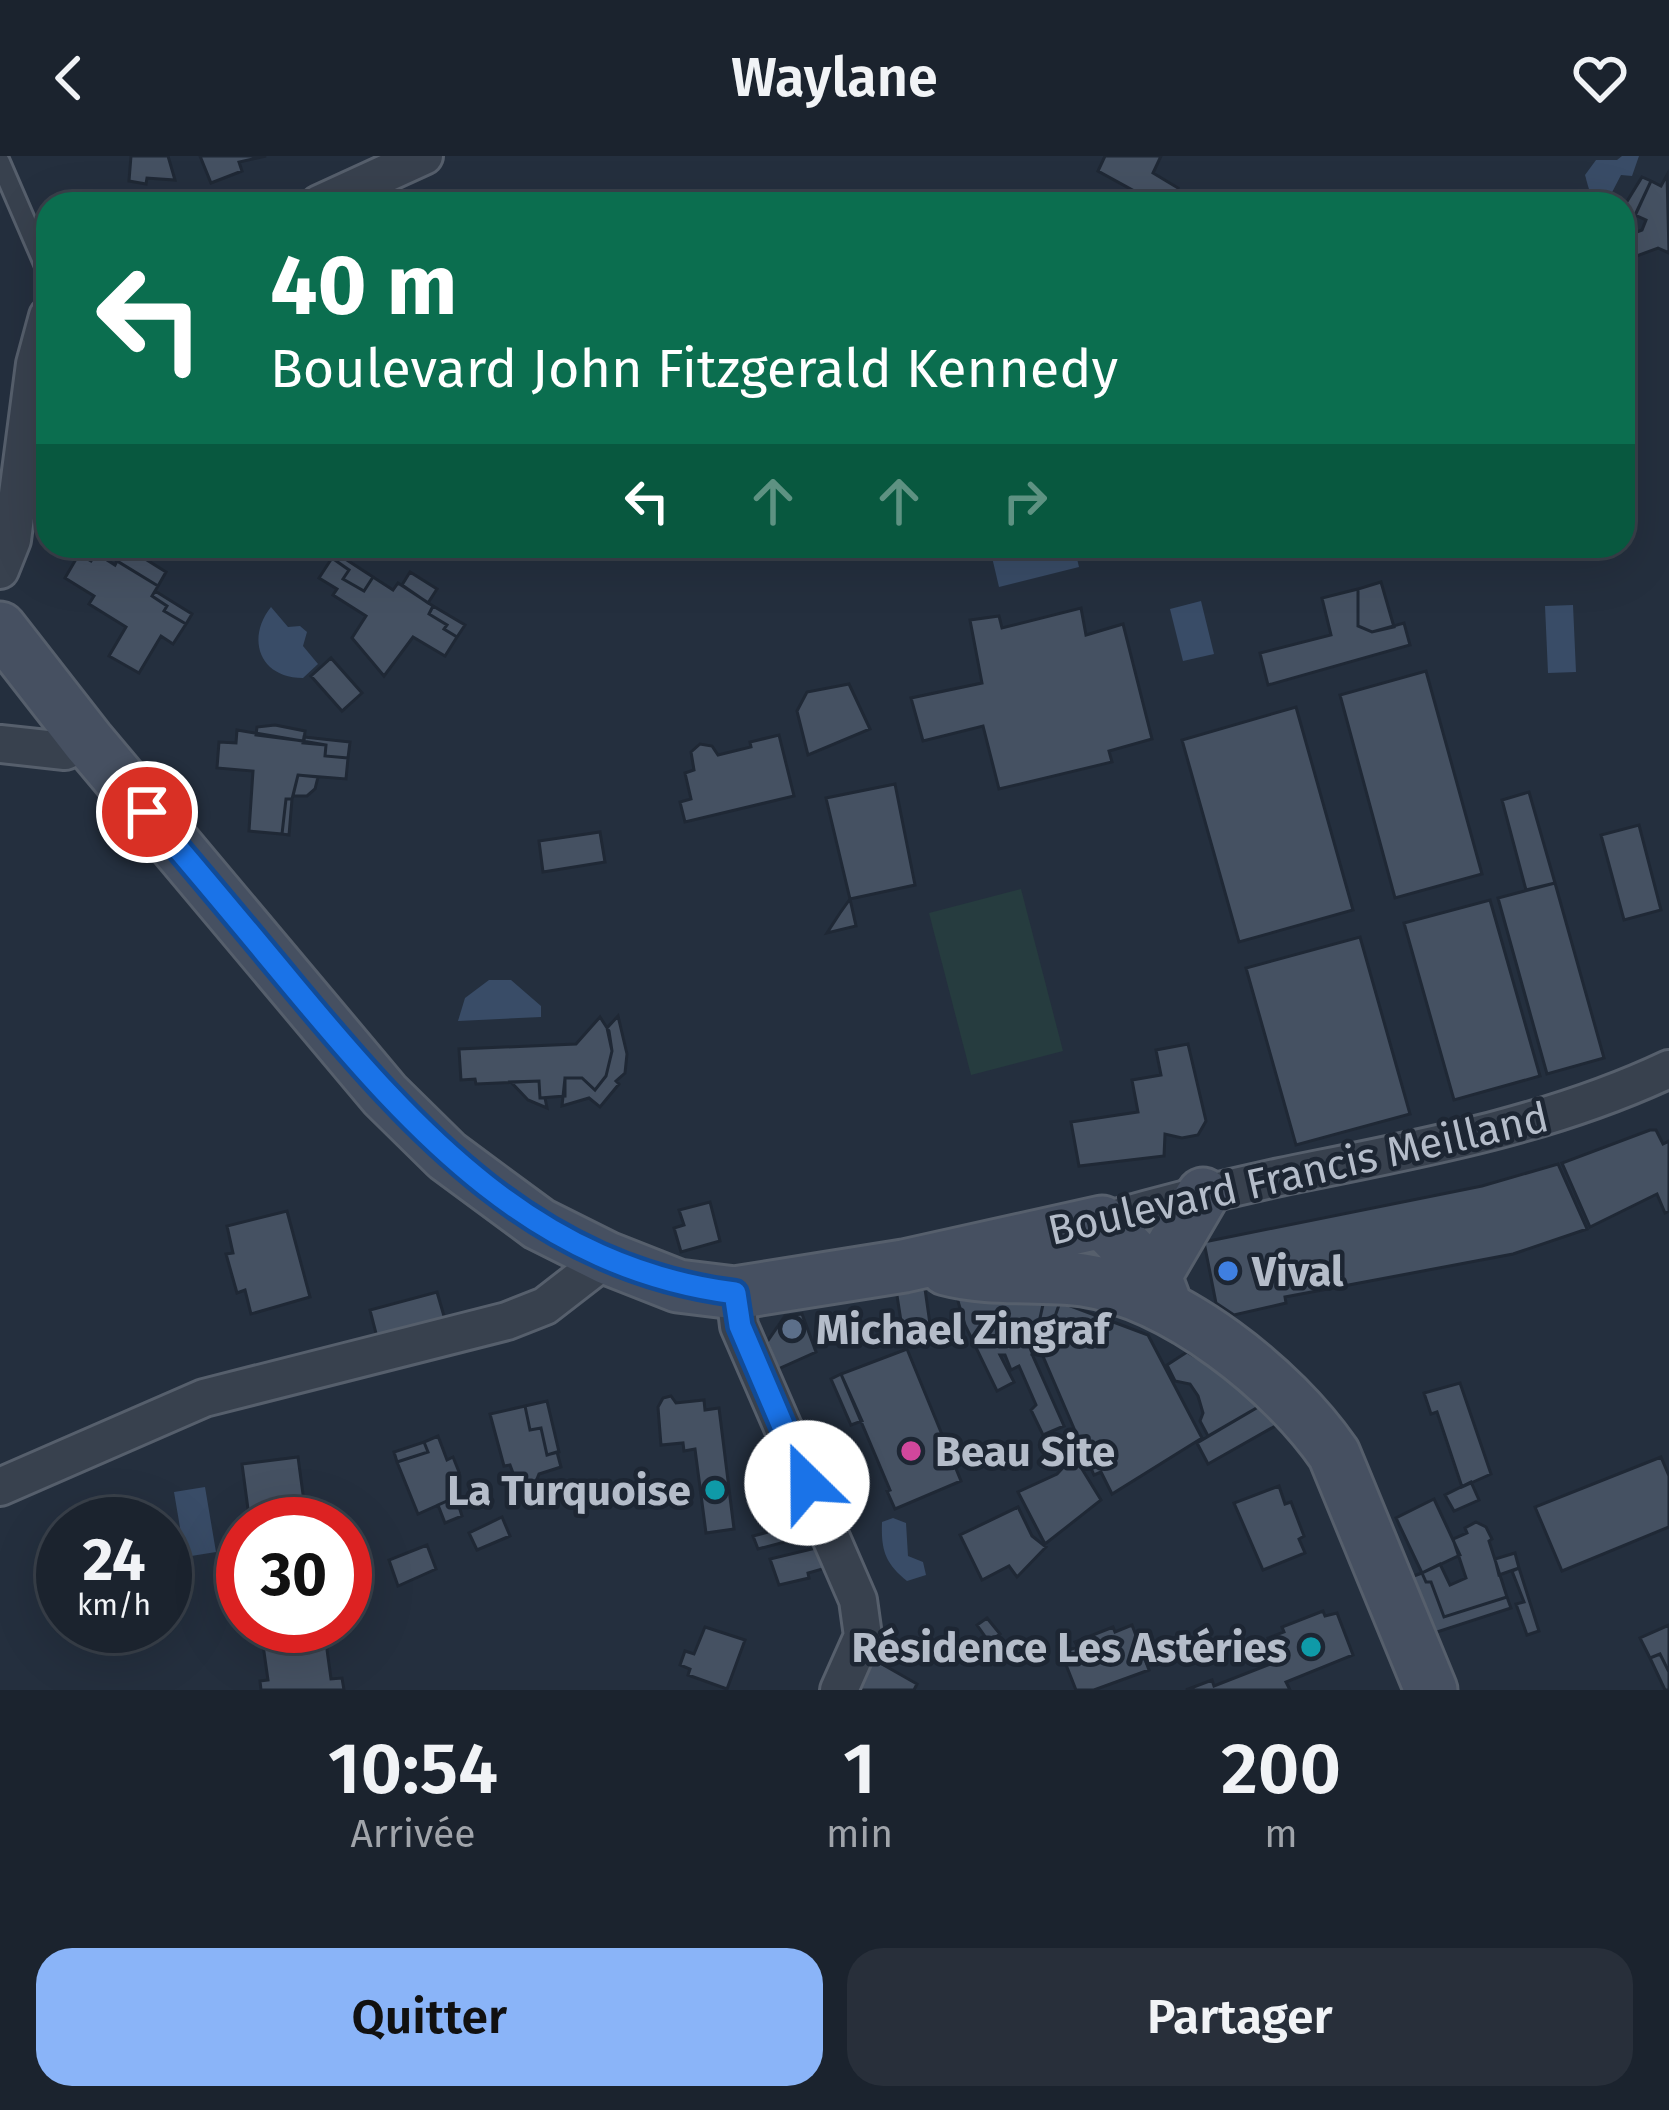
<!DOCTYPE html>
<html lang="fr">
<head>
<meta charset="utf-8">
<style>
  body { margin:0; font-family:"Fira Sans",sans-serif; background:#282f3a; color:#f1f3f6; height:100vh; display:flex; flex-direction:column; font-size:45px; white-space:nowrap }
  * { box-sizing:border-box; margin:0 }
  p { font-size:39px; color:#a0a4aa }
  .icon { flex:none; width:66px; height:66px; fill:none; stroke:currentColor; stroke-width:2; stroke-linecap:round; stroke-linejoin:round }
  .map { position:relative; height:1534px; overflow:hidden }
  .panel { display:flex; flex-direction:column; background:#1b232e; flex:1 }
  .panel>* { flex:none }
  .guide { position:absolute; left:36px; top:36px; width:1599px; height:366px; border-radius:36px; box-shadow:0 12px 48px #0002,0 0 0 3px #39404a; background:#0b6e4f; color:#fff; overflow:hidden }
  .speed { position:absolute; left:36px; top:1341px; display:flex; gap:24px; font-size:60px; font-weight:700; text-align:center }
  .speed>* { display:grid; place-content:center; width:156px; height:156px; border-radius:50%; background:#1b232e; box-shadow:0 12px 48px #0002,0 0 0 3px #39404a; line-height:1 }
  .speed small { font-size:30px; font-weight:400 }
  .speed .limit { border:18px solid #d22; background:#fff; color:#111 }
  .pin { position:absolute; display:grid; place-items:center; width:102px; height:102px; color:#fff; margin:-51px; border:6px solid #fff; border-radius:50%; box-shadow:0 3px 12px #0007 }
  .me { position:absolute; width:132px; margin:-66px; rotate:337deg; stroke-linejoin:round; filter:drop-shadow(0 0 9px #0008) }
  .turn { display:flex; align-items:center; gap:42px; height:252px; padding:0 36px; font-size:54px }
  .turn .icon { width:156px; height:156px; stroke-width:2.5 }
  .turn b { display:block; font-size:84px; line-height:102px }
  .lanes { display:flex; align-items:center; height:114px; padding:0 36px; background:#0003; justify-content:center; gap:60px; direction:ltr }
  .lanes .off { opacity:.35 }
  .eta { display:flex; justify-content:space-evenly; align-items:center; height:204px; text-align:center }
  .eta b { font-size:72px; font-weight:600; line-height:84px }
  .primary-button { display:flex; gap:24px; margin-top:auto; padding:24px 36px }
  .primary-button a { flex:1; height:138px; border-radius:36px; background:#8ab4f8; color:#111; font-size:48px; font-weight:600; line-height:138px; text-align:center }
  .primary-button a+a { background:#282f3a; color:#f1f3f6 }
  header { display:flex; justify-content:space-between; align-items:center; height:156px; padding:0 36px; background:#1b232e; font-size:54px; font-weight:600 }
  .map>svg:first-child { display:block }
  .green { fill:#263c3f }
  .water { fill:#394c67 }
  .building { fill:#455162; stroke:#1f2835; stroke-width:3 }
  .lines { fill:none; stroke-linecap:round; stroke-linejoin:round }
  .lane-casing { stroke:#565f6c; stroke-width:24 }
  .street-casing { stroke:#565f6c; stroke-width:42 }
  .secondary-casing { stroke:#565f6c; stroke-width:57 }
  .lane { stroke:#38414e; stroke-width:18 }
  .street { stroke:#38414e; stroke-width:36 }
  .secondary { stroke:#465061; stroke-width:51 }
  .route-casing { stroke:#114b97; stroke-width:30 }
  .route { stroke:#1a73e8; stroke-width:21 }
  .shop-dot { fill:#3f7fe0; stroke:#1d2633; stroke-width:4.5 }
  .service-dot { fill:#5c6f8a; stroke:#1d2633; stroke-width:4.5 }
  .hotel-dot { fill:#d1479c; stroke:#1d2633; stroke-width:4.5 }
  .culture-dot { fill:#0f9aa8; stroke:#1d2633; stroke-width:4.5 }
  .labels { text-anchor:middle; stroke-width:9; stroke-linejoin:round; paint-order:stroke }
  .street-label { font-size:42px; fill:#b4bcc9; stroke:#1d2633 }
  .poi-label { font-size:42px; font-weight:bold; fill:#b4bcc9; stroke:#1d2633; text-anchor:start }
</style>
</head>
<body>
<header><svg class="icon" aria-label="back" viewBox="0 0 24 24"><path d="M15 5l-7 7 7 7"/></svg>Waylane<svg class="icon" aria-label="heart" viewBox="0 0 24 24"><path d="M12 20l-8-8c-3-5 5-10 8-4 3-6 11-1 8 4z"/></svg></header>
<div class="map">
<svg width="1669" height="1534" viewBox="0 0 1669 1534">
  <rect width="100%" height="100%" fill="#242f3e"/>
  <!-- green -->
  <path class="green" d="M1021,733L1063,895L971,919L929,757Z"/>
  <!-- water -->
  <path class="water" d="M1622,0H1639L1632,20L1621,19L1606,48C1590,45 1589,33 1585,19L1596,4H1617Z
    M1019,390H1074L1079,411L999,431L991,397Z
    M1201,445L1214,498L1183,505L1170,453Z
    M1573,449L1576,516L1548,517L1545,450Z
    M271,451L288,471L300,470L307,476L303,490L318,508L303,522C259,522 246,482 271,451Z
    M489,824H511L541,850V861L458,865L465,842Z
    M205,1331L216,1396L185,1401L174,1336Z
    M893,1362L906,1367L908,1400L923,1406L926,1419L907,1425C885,1407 881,1394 882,1366Z"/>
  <!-- building -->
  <path class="building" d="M131,0H168L175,24L147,22L146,28L129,25Z
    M200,0H266L239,6L242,15L211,27Z
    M1105,0H1161L1153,17L1178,32L1170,48H1158L1098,15Z
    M1667,19L1669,97L1658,92L1623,105V65L1629,63L1634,77L1642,74L1646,64L1635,59L1651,25L1661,30Z
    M1642,21L1651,25L1634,62L1623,65V52Z
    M126,391L166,416L158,430L117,405Z
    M96,397L115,409L117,405L158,430L152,440L167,450L164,455L186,468L173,488L161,480L139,517L109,500L126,471L89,448L94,440L65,422L79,398L91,405Z
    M336,397L373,421L364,435L343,423L349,414L332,402Z
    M332,402L349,414L343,423L364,435L373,421L393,434L398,427L433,450L429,458L447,469L444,473L457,481L445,500L413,481L384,520L352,482L366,460L333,439L337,433L319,422Z
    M410,416L437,433L428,447L402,429Z
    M1381,426L1394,471L1372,476L1358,470V433Z
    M1358,433V470L1372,476L1404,467L1410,489L1268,529L1260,497L1331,479L1322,442Z
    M155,435L192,458L186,468L164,455L167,450L152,440Z
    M433,450L465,469L457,481L444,473L447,469L429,458Z
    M1081,452L1086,479L1123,468L1152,583L1109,595L1112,606L999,633L983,570L923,585L911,542L982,527L970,464L999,460L1002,472Z
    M331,502L362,537L342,555L311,520Z
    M1426,515L1482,718L1395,742L1340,539Z
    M849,528L870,573L808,599L797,555L807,536Z
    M1296,551L1353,754L1239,786L1182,584Z
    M275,569L305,575L304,585L256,579L257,571Z
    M237,574L326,589L325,600L348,602L346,623L298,619L292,643H286L282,678L249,675L253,615L217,612L219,586L236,587Z
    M779,579L794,640L685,666L680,646L691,643L685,617L694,614L691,596L700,588L712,590L718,599L751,591L750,586Z
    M304,581L350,586L348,602L325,600L326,589L303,587Z
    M298,619L318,621L315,633L307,640H293Z
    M895,628L915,729L850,743L826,642Z
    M1529,636L1555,727L1526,734L1502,644Z
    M286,643H292L289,679L282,678Z
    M1639,669L1661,754L1624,764L1601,679Z
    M600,676L605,706L543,716L539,685Z
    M1555,727L1604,902L1547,918L1498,742Z
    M850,743L856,770L827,777L840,757Z
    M1490,744L1540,920L1454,944L1404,767Z
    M1360,781L1410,958L1296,989L1246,812Z
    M618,860L627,898L625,917L616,925L619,928L600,951L589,942L562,950L565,922H582L595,934L606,920L612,895L607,872Z
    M600,861L609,875L612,895L606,920L595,934L582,922H565V940L540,942L539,925L476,928L475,923L461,924L459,893L576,888Z
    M1188,888L1206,965L1198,979L1182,982L1165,978L1164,1000L1079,1010L1071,966L1138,956L1132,924L1161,919L1156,894Z
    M539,925L540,942H545L547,952L528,944L511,926Z
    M1650,974H1656L1663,988L1669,985V1055L1665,1057L1657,1038L1590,1071L1562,1007Z
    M1558,1008L1587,1073L1513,1098L1285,1141L1286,1147L1234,1159L1216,1147L1204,1086L1482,1030Z
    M710,1046L720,1085L681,1096L674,1072L684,1069L679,1054Z
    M287,1055L310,1141L251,1158L245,1134L237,1137L226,1098L233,1097L227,1070Z
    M896,1133H925L931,1175L903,1178Z
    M955,1135L1044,1144L1032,1198L1064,1270L1043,1279L1031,1254L1036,1249L1019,1210L1011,1214L1005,1199H1000L1014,1226L997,1235L965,1169Z
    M437,1136L446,1167L378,1185L370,1154Z
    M1044,1144L1060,1146L1042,1198H1032Z
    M1060,1146L1148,1179L1202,1282L1112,1338L1101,1316L1094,1319L1042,1198Z
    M802,1158L816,1196L778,1213L767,1186L785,1160Z
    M907,1193L961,1325L895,1353L887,1335L890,1334L841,1218Z
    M1187,1196L1217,1214L1265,1247L1208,1280L1200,1265L1203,1257L1198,1240L1190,1228L1175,1225L1167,1209Z
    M841,1218L862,1265L851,1269L831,1223Z
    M1460,1227L1491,1318L1462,1331L1437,1256L1431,1258L1424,1237Z
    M671,1240L676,1247L704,1244L705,1254L719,1252L734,1373L706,1377L695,1293L684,1295L683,1287L661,1289L658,1251L663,1242Z
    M547,1245L559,1296L547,1299L541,1272L530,1274L525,1250Z
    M1265,1247L1284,1265L1208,1308L1197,1287Z
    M525,1250L530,1274L541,1272L547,1299L557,1296L561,1311L539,1318L535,1328L516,1325L510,1309L504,1310L490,1258Z
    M821,1273L832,1298L816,1305L805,1279Z
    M438,1280L447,1304L453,1301L459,1316L448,1320L456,1341L418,1358L397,1306L428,1296L424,1286Z
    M424,1286L428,1296L397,1306L394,1296Z
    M1074,1300L1101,1344L1045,1388L1018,1336L1057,1318Z
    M298,1301L307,1368H250L242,1308Z
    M1661,1301L1669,1320V1371L1562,1415L1535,1351Z
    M1471,1326L1479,1344L1454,1355L1445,1339Z
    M1279,1330L1285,1348L1291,1346L1304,1380L1299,1383L1305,1397L1263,1414L1234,1347Z
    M456,1341L462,1360L445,1367L438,1349Z
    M1434,1343L1460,1399L1422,1417L1396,1362Z
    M1018,1351L1032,1380L1046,1391L1017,1421L1009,1410L982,1424L960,1379Z
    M502,1361L510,1380L477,1394L469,1377Z
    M810,1365L815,1378L758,1393L753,1380Z
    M1476,1366L1486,1371L1492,1383L1489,1385L1507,1441L1444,1461L1431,1426H1426L1422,1417L1440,1408L1450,1429L1466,1422L1453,1383L1467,1377L1465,1372Z
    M427,1389L436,1413L398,1430L389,1404Z
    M820,1391L826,1412L808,1417L809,1422L779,1429L770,1403Z
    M1515,1397L1519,1412L1499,1419L1495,1403Z
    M1519,1412L1539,1475L1527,1479L1516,1448L1524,1446L1512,1415Z
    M1422,1417L1426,1426H1431L1444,1461L1507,1441L1511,1452L1434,1477L1411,1421Z
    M1323,1455L1325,1460L1337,1457L1353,1499L1286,1526L1290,1534H1186L1212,1524L1214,1530L1278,1505L1268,1482L1284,1476L1282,1471Z
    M987,1462L1000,1478L989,1486L977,1469Z
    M1132,1469L1149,1514L1094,1534H1076L1061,1496L1078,1491L1075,1486L1113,1471L1115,1476Z
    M1669,1469V1516L1660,1498L1650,1502L1640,1482Z
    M705,1471L745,1484L727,1533L688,1519L690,1513L680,1509L685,1495L694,1498Z
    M325,1479L331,1523L342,1522L344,1534H261L260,1525L268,1524L263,1489Z
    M1660,1498L1669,1516V1534H1665L1650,1502Z
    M873,1503L917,1528L914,1534H856Z"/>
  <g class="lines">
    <defs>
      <path id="lane" d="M0,6L48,117"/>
      <path id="street" d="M319,48L424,0
        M0,414L12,384L35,208L48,160
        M0,588L65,595L88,585
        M1102,1066C1161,1049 1220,1034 1280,1021C1412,994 1546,971 1669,913
        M735,1137L739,1170L858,1444L863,1480L839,1534
        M0,1331L204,1242L507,1165L545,1150L607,1102"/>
      <path id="secondary" d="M0,472L88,585L385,939L447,1000L539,1068L607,1102L678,1130L735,1137L904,1110L1102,1066L1155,1120L1167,1152
        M946,1113C991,1125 1037,1118 1083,1124C1176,1138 1282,1223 1334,1298L1431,1534
        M1155,1120L1203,1038"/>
    </defs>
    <!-- lane casing -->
    <use href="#lane" class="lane-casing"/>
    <!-- street casing -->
    <use href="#street" class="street-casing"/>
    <!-- secondary casing -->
    <use href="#secondary" class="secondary-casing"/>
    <!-- lane -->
    <use href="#lane" class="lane"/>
    <!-- street -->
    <use href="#street" class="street"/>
    <!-- secondary -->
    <use href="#secondary" class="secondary"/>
  </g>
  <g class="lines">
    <defs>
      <path id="route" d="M147,656C197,714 246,773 295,832C416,977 537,1112 735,1137L740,1170L807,1327"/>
    </defs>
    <!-- route casing -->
    <use href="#route" class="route-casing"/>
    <!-- route -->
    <use href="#route" class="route"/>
  </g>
  <!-- markers -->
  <circle class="shop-dot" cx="1228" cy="1115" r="12"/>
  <circle class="service-dot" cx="792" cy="1173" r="12"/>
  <circle class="hotel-dot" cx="911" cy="1295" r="12"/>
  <g class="culture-dot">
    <circle cx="715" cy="1334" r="12"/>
    <circle cx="1311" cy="1491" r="12"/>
  </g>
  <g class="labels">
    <!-- street labels -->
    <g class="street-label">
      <text transform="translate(1298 1017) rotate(-13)" y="15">Boulevard Francis Meilland</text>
    </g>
    <!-- poi labels -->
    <g class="poi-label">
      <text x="1252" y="1130">Vival</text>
      <text x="816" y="1188">Michael Zingraf</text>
      <text x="935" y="1310">Beau Site</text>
      <text x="691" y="1349" text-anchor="end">La Turquoise</text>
      <text x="1287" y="1506" text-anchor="end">Résidence Les Astéries</text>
    </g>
  </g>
</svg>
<div class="speed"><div>24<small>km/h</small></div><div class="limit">30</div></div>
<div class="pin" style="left:147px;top:656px;background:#d93025"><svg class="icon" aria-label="arrive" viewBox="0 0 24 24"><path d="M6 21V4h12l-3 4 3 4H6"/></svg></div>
<svg class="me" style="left:807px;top:1327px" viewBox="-20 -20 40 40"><circle r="19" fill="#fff"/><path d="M0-13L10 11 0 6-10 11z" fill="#1a73e8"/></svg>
<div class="guide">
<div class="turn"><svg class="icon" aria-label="left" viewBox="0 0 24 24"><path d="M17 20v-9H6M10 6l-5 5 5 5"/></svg><div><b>40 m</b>Boulevard John Fitzgerald Kennedy</div></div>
<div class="lanes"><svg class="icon" aria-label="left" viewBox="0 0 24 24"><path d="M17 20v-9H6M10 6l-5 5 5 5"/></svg><svg class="icon off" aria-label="ahead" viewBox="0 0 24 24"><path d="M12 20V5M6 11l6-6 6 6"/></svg><svg class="icon off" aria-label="ahead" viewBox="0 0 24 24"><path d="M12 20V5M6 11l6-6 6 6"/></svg><svg class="icon off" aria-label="right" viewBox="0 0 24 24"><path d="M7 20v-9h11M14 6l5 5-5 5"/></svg></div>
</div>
</div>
<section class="panel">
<div class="eta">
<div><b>10:54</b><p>Arrivée</p></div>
<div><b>1</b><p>min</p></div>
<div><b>200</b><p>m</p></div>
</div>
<div class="primary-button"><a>Quitter</a><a>Partager</a></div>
</section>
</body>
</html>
